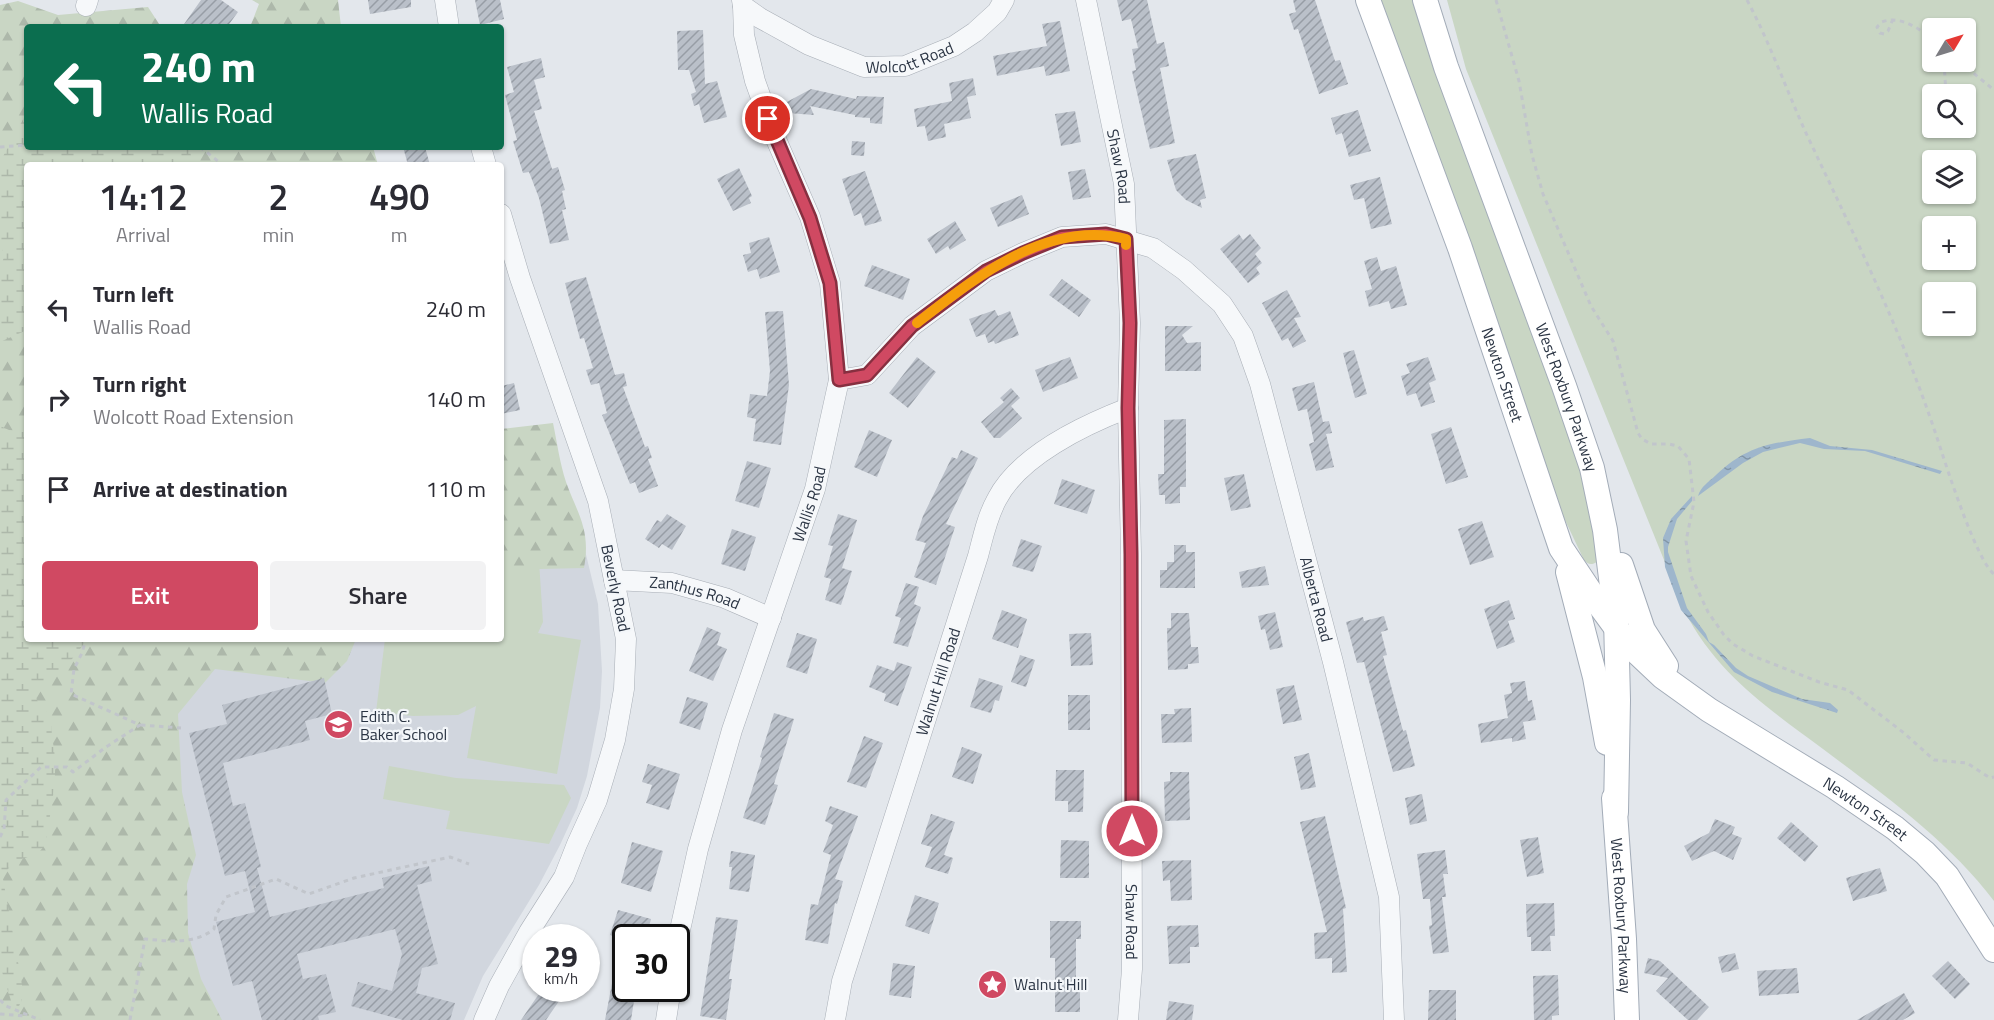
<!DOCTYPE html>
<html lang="en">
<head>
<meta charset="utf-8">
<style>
  body { margin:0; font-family:"Titillium Web",sans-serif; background:#f2f2f3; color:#2b2b33; height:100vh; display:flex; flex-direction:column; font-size:22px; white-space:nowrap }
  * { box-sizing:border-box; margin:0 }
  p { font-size:20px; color:#7c7c81 }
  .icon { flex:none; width:33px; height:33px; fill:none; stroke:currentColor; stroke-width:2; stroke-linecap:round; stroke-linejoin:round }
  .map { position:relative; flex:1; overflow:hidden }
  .details { position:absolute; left:24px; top:162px; width:480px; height:480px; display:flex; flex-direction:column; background:#fff; border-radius:6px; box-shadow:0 2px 4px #0004 }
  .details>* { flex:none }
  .top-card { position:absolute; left:24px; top:24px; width:480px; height:126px; border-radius:6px; box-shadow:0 2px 4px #0004; background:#0b6e4f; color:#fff; overflow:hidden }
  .needle { width:39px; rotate:52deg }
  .tools { position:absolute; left:1922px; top:18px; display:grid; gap:12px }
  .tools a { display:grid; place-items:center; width:54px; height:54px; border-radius:6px; background:#fff; box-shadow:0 2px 4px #0004; font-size:30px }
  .speed { position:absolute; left:522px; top:924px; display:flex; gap:12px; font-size:30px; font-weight:700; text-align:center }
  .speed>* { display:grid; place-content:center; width:78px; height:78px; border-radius:50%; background:#fff; box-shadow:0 2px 4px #0004; line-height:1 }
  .speed small { font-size:15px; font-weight:400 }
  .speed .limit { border:3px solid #111; border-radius:9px; background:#fff; color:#111 }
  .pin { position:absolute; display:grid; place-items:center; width:51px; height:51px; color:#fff; margin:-26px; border:3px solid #fff; border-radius:50%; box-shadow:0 2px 6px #0007 }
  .me { position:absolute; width:66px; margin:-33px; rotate:0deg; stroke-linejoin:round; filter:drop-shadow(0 0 4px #0008) }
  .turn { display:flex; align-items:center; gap:21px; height:126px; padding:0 18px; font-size:27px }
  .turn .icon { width:78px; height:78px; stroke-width:2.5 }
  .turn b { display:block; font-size:42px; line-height:51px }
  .eta { display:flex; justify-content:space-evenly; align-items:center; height:102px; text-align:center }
  .eta b { font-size:36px; font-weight:600; line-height:42px }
  .action { display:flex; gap:12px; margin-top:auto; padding:12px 18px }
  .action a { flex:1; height:69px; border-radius:6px; background:#d04962; color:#fff; font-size:24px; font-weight:600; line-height:69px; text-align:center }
  .action a+a { background:#f2f2f3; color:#2b2b33 }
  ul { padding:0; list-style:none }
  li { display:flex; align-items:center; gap:18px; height:90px; padding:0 18px }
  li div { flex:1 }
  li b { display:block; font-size:22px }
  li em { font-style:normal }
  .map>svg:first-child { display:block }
  .built { fill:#d1d6de }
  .green { fill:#c9d6c4; fill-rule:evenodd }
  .forest { fill:url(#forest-firs) }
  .wetland { fill:url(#wetland-marsh) }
  .water { fill:url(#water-ripples) }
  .building { fill:url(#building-hatch) }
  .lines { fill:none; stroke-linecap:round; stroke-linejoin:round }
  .minor-casing { stroke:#a8aeb6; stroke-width:21 }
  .major-casing { stroke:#a3acb8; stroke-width:26 }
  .path { stroke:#c1c5cb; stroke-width:3; stroke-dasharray:4.5 4.5; stroke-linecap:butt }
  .minor { stroke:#f6f8fa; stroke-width:20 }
  .major { stroke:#fff; stroke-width:24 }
  .route-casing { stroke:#872f40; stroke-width:15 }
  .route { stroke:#d04962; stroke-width:10 }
  .slow { stroke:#f59e0b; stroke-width:10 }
  .labels { text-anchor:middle; stroke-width:4.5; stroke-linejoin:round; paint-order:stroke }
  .street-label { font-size:16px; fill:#2b3544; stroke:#f3f6f9 }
  .poi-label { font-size:16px; fill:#2b3544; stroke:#f3f6f9; text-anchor:start }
</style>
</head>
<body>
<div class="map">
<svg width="1994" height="1020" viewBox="0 0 1994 1020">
  <defs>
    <pattern id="forest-firs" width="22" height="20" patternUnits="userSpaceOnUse" patternTransform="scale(1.5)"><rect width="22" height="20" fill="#c9d6c4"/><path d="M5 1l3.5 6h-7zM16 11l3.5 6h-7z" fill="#adb8aa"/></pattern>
    <pattern id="wetland-marsh" width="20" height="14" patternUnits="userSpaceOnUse" patternTransform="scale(1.5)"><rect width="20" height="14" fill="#c9d6c4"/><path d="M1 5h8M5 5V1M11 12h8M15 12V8" fill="none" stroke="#adb8aa"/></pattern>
    <pattern id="water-ripples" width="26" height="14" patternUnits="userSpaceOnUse" patternTransform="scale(1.5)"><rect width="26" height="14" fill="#9eb6cc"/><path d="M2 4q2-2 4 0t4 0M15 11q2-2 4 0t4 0" fill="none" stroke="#8195a7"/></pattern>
    <pattern id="building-hatch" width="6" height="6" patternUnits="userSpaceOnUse" patternTransform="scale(1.5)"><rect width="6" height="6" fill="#bac0c9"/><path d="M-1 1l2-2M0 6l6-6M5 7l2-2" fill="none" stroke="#979da5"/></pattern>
  </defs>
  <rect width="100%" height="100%" fill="#e3e7ec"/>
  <!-- built -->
  <path class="built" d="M501,429L581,534L598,604L602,671L600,708L587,776L577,808L560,845L539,885L483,976L464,1020H67L108,639H501Z"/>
  <!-- green -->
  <path class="green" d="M1377,0H1415L1544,361L1590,497L1597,562C1592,565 1588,565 1584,560L1554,497Z
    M1447,0H1994V901C1948,840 1884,795 1823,749C1769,709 1717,674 1685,612L1466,69ZM1932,28H1965V62H1932ZM1932,94H1965V128H1932ZM1932,160H1965V194H1932ZM1932,226H1965V260H1932ZM1932,292H1965V326H1932Z
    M539,561L543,622L538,633L581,640L557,774L467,758L476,706L458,715L413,716L376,712L385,639H501V567Z
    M389,766L456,778L564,785L571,798L549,844L446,829L450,811L383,799Z"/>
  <!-- forest -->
  <path class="forest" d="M252,0H338L341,27H250L259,4Z
    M18,1L58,15L148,7L161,27H27V147H373L378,165H27V639H356L347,661L325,683L215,669L178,714L182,792L196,855L187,884L188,933L201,979L222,1020H0V5Z
    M553,423C557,442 560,464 566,482C578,515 591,530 584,568L501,570V429Z"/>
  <!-- wetland -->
  <path class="wetland" d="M27,112V147H189L193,165H27V330L0,342V269L4,257L0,240V162Z
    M0,426L9,430L27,432V639H88L60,674L35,693L38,703L52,718C50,732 54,744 55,759C56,782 52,805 48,828C46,833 47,842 44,846C34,863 13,851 3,879L22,984V1000L18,1008L12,1004L0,965Z"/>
  <!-- water -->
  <path class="water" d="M1810,438L1830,446L1872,450L1942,471L1940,474L1865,451L1824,449L1800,443L1763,452L1743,463L1698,496C1701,486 1709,482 1716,475C1747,446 1770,443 1810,438Z
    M1692,496V501L1677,519L1668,547V552L1687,608L1706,634L1709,642L1714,645L1736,668L1748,676L1802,699L1830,703L1838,710L1837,713L1772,692L1734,672L1681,610L1665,567L1663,538L1671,519Z"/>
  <!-- building -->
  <path class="building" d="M201,0H221L238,12L227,27H182Z
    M368,0H411V7L370,14Z
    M475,0H500L504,19L480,25Z
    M1117,0H1147L1157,44L1164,42L1169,66L1160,68L1175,143L1150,149L1132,71L1136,70L1132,49L1138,48L1131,19L1122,21Z
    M1293,0H1315L1335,61L1340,60L1348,84L1319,94L1298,29L1294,30L1289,14L1296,12Z
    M1060,21L1070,71L1046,76L1044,66L997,76L993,56L1047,46L1042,24Z
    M703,30L705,84L717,81L727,117L704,123L699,104L694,106L691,94L696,92L689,70H678L677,31Z
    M541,58L545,77L534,80L542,109L534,111L552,169L558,167L565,190L562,191L566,209L562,210L569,240L550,244L539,198L529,172L523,173L513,141L517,140L505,95L514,92L507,67Z
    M973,78L976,95L967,97L971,118L944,124L946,137L928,141L925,126L917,127L914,109L952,101L949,83Z
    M811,89L856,99L857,96L884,97L882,124L870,123V118L855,117V115L810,106L814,115L788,113L783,104Z
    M1358,110L1371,151L1349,157L1342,133L1336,135L1331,118Z
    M1075,111L1081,142L1061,146L1055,114Z
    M852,141L865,142L864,156L851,155Z
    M403,147H425L430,165H408Z
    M1196,154L1206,198L1200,200L1202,208L1186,200L1176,190L1167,160Z
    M739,168L752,196L749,198L751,203L733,211L717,179Z
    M1085,169L1091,197L1073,200L1068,172Z
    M865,171L882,221L865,226L861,213L854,216L842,179Z
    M1380,177L1392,224L1371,229L1364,198L1354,200L1350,185Z
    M1022,195L1029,214L998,227L990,208Z
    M955,221L966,240L950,250L948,246L936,254L927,239Z
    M1239,234L1243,240L1250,234L1261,248L1255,254L1262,263L1256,268L1260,274L1248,283L1220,249Z
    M769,237L780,272L760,279L757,269L748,272L743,255L751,253L749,243Z
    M1377,257L1381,271L1396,266L1407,305L1391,309L1389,301L1369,307L1365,291L1372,289L1364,261Z
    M872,265L910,279L903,300L864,286Z
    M586,277L615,375L624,373L627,386L623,387L645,447L648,446L652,458L648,459L658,486L639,493L635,482L630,484L602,415L607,413L599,383L591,385L586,370L593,368L584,338L580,339L565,283Z
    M1062,279L1091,300L1079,317L1049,295Z
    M1287,290L1301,317L1294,318L1306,341L1293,348L1288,338L1282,341L1262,303Z
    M995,310L998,316L1010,311L1019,335L995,344L994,341L988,343L985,334L976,337L969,319Z
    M783,311L789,385L781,445L753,441L756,419L747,417L750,394L767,396L770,371L765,312Z
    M1165,326H1193L1182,335L1187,343L1201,342V371H1165Z
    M1354,350L1367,394L1355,398L1343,353Z
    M917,357L936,372L908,408L889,393Z
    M1070,357L1078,378L1043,392L1035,370Z
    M1428,357L1436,380L1429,383L1435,402L1421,407L1416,393L1407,396L1401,376L1410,373L1406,364Z
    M1314,382L1323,422L1329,421L1332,433L1326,434L1334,467L1316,471L1309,444L1314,442L1307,409L1298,411L1292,388Z
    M514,383L520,410L501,414V386Z
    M1011,388L1020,398L1011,406L1022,418L1000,438H994L981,422L1004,402L1000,398Z
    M1186,419V487H1180V503L1165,504V495H1159L1158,474H1164V420Z
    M1451,427L1468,477L1446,484L1431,434Z
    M869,430L892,440L877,477L854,467Z
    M961,450L978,458L946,524L955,527L936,585L914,577L926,543L915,540L923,516L952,457L957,459Z
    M747,461L771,468L759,508L735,501Z
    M1244,474L1251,507L1231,511L1224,478Z
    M1062,479L1095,490L1087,514L1054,504Z
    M667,514L686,526L672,550L662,544L659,548L645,539L657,520L661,522Z
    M838,514L857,520L842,568L852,571L841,605L825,600L831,579L824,577L833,546L828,545Z
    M1482,521L1494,557L1470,565L1458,529Z
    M732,529L756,537L745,571L721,564Z
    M1021,539L1042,546L1033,572L1012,566Z
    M1174,545H1186V552H1195V588H1160V570H1167V562H1174Z
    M1265,566L1269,585L1242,588L1239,572Z
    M906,583L919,587L914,604L921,607L908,647L893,643L901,618L895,616Z
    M1509,600L1515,619L1508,621L1515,642L1497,649L1484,609Z
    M1002,610L1027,619L1018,648L992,639Z
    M1275,612L1283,647L1270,650L1265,629L1261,630L1258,616Z
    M1171,613H1189L1191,647H1198L1199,663L1188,664V669L1168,670L1167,628H1171Z
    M1384,616L1388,630L1381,632L1387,655L1383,656L1403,731L1406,730L1415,766L1393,772L1364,662L1357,663L1346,622L1363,617L1364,621Z
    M707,627L721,633L717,645L727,649L713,681L689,671Z
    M797,633L817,639L807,674L786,667Z
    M1091,633L1093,665L1071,666L1069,634Z
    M1020,655L1035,660L1026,687L1011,682Z
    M897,662L912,667L898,706L884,701L886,694L869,687L877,665L894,671Z
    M324,678L332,714L305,721L310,740L223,763L233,806L245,803L261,867L257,868L270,917L384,888L382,878L429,866L432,881L417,885L438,964L422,968L416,993L455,1003L450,1020H403L351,1006L358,982L392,991L402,954L395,929L297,954L303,979L326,974L336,1012L318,1016L319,1020H262L252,981L233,986L216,922L255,912L245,871L225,876L189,733L227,724L222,705Z
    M979,678L1003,686L999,701L995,700L991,713L970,707Z
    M1525,681L1528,701L1532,700L1536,720L1523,722L1526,739L1512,742V738L1481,743L1478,724L1508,718L1504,695L1512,693L1510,683Z
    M1294,685L1302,720L1283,724L1276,689Z
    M1068,695H1090V730H1068Z
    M687,697L708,703L700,730L679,723Z
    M1191,708L1192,742L1162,743L1161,714H1175L1174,709Z
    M774,713L794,719L774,784L778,785L765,825L743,818L762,758L760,757Z
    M864,736L883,743L866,788L847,782Z
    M962,747L982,754L973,784L952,777Z
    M1309,753L1316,787L1301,790L1294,757Z
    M648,764L680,774L669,810L646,803L652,785L642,782Z
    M1056,770H1084L1083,812H1068V801H1055Z
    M1170,772H1189L1190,820L1165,821L1164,782L1170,781Z
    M1422,794L1427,821L1410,825L1405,798Z
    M830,806L858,816L835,879L843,881L837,904L835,903L828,944L805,940L811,904L818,905L831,855L823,852L833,825L825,821Z
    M931,814L955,822L944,855L953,858L948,874L925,867L932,847L921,844Z
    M1325,816L1346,908L1343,909L1347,972L1332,973V958L1315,959L1314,933L1327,932L1300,822Z
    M1715,819L1735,827L1732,834L1742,838L1733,860L1714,851L1692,861L1684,846L1709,833Z
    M1791,822L1818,846L1805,862L1777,838Z
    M1538,837L1544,873L1527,877L1520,840Z
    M1061,840L1089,841V878H1060Z
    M632,842L663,851L651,892L621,883Z
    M1445,850L1448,874H1443L1446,897H1442L1449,952L1433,954L1429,926L1432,925L1430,899H1423L1417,854Z
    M731,851L755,855L749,892L729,889L732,867H729Z
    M1191,860L1192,900L1171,901L1170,880L1163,881L1162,861Z
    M1880,868L1887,891L1853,901L1846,878Z
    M915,895L939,903L929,934L905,926Z
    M1554,903L1555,936H1550L1551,951H1531V937H1527L1526,904Z
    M618,910L651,919L646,938H626V939L610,935Z
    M716,917L738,920L729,979H732L726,1020L700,1016Z
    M1050,921H1081V939H1076V980H1080V1012H1055V958H1050Z
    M1198,925L1199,947H1190V963L1169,964L1167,926Z
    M619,947L626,948V988H636L631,1020H605Z
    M1735,953L1739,969L1722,973L1718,957Z
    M1648,958L1660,961L1709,1007L1697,1020H1688L1656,991L1668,978L1644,973Z
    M1948,961L1970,984L1955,999L1932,976Z
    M893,963L915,966L911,998L889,995Z
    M1797,968L1799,993L1759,996L1757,971Z
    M1558,975L1559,1015L1552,1016V1020H1534L1533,976Z
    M543,988H568L546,1020H521Z
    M1429,990H1456V1020H1428Z
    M1904,993L1915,1013L1903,1020H1857Z
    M1169,1001L1194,1005L1192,1020H1166Z"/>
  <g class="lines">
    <defs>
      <g id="minor">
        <path d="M445,0L449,27"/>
        <path id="s1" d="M742,0L743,6L760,18L809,45L864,67L905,66L954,46L975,32L997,12L1004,0"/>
        <path id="s2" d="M1086,0L1124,184L1130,323L1128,408L1131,554L1132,969L1128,1020"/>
        <path d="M86,6L88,0"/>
        <path d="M743,6L744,35L755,81L775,137L810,217L830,283L839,380"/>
        <path d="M481,147L486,165"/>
        <path id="s3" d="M614,580L672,583L725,598L771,618"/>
        <path id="s4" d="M676,948L698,849L732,730L815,489L839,380L867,375L912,326L986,271L1023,253L1062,237L1106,234L1153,248L1184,270L1222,304L1243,336L1260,384L1333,662L1389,897L1394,1020"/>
        <path d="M484,1020L499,986L529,932L564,877L577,844L597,800L615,740L624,689L626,639L598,501L520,278L501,214"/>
        <path d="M666,1020L671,988"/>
        <path id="s5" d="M835,1020L842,981L978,556C983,537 987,517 997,499C1019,456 1084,425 1128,408"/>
      </g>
      <g id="major">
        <path id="s6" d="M1368,0L1460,248L1561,548L1595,599L1628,644L1663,677L1709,710L1835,787L1895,828L1925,853L1947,876L1994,950"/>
        <path id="s7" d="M1425,0L1446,67L1564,386L1592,468L1605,530L1616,618L1618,700L1616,812"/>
        <path d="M1621,565L1643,630L1666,666"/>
        <path d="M1568,572L1595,677L1607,743"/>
        <path id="s8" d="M1614,798L1624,939L1627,1020"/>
      </g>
    </defs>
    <!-- minor casing -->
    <use href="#minor" class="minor-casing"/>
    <!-- major casing -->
    <use href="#major" class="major-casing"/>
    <!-- path -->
    <path class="path" d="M1496,0L1519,81L1532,155L1543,194L1591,306L1613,341L1638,433L1642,439L1651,444H1669L1678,446L1689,459L1694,502L1686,541L1691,576L1708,612L1724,635L1733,644L1753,656L1819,682L1848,690L1904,733L1934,760L1967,763L1990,778L1994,777
      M1747,0C1770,43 1786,89 1806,133C1855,237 1906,340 1941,450C1949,474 1977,561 1994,574
      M1893,19L1888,31L1884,34L1880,33L1877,27L1882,22C1900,15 1917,28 1932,38
      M1944,62L1946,94
      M1960,62L1994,90
      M0,147L27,145
      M200,147L223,165
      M141,725L181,728
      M0,837L4,829L6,800L41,767H67L73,772L106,747L140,725L71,694L74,669L82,653L86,639
      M0,1000L6,1006L40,1020
      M0,1014L26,1016
      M130,1020L145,939C168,941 194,945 214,929L216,915L226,897L276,879L309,894L354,878L450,857L469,864"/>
    <!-- minor -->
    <use href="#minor" class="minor"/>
    <!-- major -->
    <use href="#major" class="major"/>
  </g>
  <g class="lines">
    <defs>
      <path id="route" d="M768,119L810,218L830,283L839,380L867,375L912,326L986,271L1023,253L1062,237L1106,234L1126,239L1130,323L1128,408L1131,554L1132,831"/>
    </defs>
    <!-- route casing -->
    <use href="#route" class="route-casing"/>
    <!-- route -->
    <use href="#route" class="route"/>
    <!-- slow -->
    <path class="slow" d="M917,323C975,278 1047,219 1126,239V245"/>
  </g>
  <!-- icons -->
  <defs>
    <symbol id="school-disc" viewBox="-11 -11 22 22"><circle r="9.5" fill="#d04962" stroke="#f3f6f9"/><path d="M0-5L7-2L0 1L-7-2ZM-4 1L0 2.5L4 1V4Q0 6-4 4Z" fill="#fff"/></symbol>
    <symbol id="sight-disc" viewBox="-11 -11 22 22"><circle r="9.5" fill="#d04962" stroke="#f3f6f9"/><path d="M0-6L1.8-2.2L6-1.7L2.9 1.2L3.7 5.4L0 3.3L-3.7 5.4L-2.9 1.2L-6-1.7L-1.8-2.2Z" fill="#fff"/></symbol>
  </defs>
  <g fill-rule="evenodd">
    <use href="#school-disc" x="322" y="708" width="33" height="33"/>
    <use href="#sight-disc" x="976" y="968" width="33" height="33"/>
  </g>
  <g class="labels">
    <!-- street labels -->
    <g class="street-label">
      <text dy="6" stroke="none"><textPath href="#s1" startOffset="189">Wolcott Road</textPath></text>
      <text dy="6" stroke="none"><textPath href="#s2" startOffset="170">Shaw Road</textPath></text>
      <text dy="6" stroke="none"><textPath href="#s6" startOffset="398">Newton Street</textPath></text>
      <text dy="6" stroke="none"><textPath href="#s7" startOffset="422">West Roxbury Parkway</textPath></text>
      <text dy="6" stroke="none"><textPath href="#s4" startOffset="464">Wallis Road</textPath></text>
      <text transform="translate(616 588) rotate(78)" y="6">Beverly Road</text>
      <text dy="6" stroke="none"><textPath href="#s3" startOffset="82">Zanthus Road</textPath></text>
      <text dy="6" stroke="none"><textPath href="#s4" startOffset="1356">Alberta Road</textPath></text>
      <text dy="6" stroke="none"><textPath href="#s5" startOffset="354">Walnut Hill Road</textPath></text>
      <text dy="6" stroke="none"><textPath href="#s6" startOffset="988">Newton Street</textPath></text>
      <text dy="6" stroke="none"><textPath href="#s8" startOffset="118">West Roxbury Parkway</textPath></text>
      <text dy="6" stroke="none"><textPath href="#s2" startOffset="926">Shaw Road</textPath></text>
    </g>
    <!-- poi labels -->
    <g class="poi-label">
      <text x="360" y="722">Edith C.<tspan x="360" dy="18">Baker School</tspan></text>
      <text x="1014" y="990">Walnut Hill</text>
    </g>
  </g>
</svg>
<div class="tools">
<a><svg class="needle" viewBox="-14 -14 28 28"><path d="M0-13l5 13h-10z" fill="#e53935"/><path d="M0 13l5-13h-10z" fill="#7c7c81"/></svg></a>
<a><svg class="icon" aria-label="search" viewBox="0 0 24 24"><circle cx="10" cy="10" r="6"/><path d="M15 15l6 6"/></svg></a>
<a><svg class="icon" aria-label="layers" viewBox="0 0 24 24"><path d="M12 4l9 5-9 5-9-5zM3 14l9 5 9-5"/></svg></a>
<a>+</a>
<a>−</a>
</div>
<div class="speed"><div>29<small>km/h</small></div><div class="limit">30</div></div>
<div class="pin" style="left:768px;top:119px;background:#d93025"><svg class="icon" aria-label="arrive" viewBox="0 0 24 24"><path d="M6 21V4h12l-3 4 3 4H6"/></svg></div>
<svg class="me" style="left:1132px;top:831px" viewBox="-20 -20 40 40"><circle r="17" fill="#d04962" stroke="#fff" stroke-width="3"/><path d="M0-11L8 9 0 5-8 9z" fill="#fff"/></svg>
<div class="top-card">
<div class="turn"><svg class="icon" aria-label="left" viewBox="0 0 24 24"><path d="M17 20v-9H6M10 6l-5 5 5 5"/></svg><div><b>240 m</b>Wallis Road</div></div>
</div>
<section class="details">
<div class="eta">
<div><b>14:12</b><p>Arrival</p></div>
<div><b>2</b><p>min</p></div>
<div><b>490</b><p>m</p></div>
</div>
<ul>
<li><svg class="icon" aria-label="left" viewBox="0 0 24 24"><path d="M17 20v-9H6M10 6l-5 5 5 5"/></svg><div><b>Turn left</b><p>Wallis Road</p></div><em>240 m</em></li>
<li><svg class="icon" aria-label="right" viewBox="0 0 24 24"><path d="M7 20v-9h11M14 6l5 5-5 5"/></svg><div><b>Turn right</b><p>Wolcott Road Extension</p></div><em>140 m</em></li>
<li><svg class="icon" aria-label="arrive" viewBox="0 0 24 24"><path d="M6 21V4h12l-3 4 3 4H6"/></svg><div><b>Arrive at destination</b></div><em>110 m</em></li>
</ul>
<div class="action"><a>Exit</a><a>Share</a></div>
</section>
</div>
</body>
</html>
